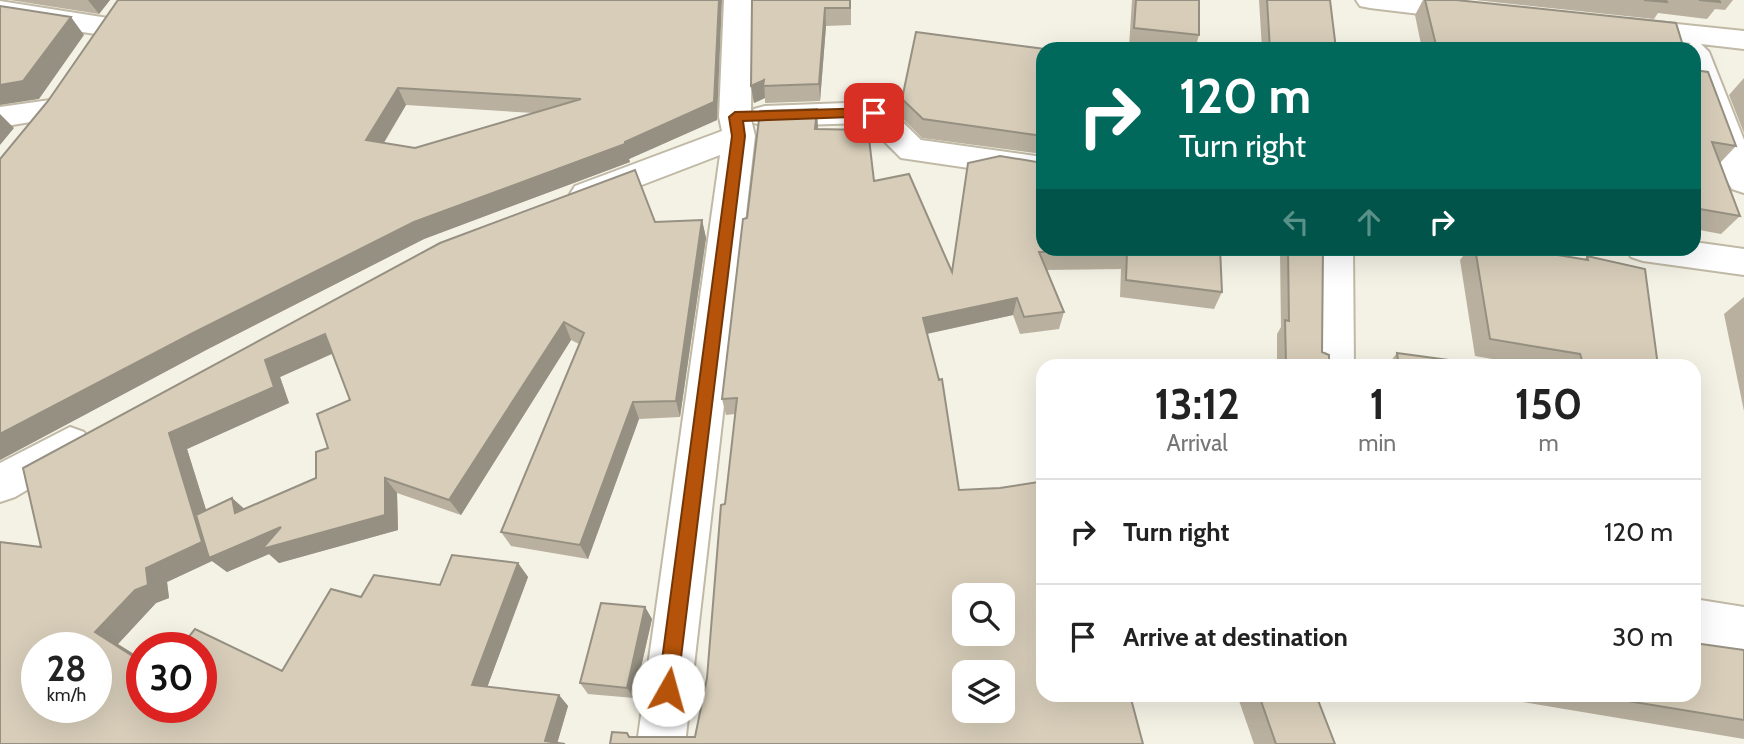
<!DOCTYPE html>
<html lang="en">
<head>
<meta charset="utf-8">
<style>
  body { margin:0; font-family:Cabin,sans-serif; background:#f2f2f2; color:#222; height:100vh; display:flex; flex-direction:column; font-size:26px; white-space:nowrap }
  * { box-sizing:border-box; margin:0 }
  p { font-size:23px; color:#767676 }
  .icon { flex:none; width:38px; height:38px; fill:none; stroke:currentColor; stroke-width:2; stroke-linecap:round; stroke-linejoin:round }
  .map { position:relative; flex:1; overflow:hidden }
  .drawer { position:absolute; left:1036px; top:359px; width:665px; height:343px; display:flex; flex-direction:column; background:#fff; border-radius:21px; box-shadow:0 7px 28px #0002 }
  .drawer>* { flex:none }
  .top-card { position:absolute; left:1036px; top:42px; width:665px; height:214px; border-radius:21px; box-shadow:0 7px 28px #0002; background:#00695c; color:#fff; overflow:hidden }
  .tools { position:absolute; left:952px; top:583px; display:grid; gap:14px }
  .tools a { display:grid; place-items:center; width:63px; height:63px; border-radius:14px; background:#fff; box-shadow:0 7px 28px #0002; font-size:35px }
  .speed { position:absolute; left:21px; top:632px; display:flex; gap:14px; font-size:35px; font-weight:700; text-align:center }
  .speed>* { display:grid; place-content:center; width:91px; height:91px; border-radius:50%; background:#fff; box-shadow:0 7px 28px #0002; line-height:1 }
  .speed small { font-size:18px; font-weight:400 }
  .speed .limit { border:10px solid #d22; background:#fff; color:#111 }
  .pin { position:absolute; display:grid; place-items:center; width:60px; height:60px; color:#fff; margin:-30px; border-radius:14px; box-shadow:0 4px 10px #0006 }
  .me { position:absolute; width:77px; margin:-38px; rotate:7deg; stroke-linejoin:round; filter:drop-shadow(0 0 5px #0008) }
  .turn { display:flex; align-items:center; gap:24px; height:147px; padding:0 28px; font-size:32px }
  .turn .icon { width:91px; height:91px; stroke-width:2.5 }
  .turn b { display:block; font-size:49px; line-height:60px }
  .lanes { display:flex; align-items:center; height:66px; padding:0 28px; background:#0003; justify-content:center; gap:35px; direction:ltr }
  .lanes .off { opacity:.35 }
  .eta { display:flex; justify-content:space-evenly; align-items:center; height:119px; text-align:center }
  .eta b { font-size:42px; font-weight:800; line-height:49px }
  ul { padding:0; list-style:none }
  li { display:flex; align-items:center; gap:21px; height:105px; padding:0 28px; border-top:2px solid #e0e0e0 }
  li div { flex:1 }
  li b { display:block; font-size:26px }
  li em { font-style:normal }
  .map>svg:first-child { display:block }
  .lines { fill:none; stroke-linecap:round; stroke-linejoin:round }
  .minor-casing { stroke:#c0b9a6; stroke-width:4 }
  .minor { fill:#fff; fill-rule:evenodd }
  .wall { fill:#b9b09f; fill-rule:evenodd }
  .shaded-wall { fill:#969082 }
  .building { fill:#d7cdb9; stroke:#969082; stroke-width:2; fill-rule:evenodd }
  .route { fill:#b45309; stroke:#753606; stroke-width:2 }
</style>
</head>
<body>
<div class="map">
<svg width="1744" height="744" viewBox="0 0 1744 744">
  <rect width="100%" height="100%" fill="#f4f1e5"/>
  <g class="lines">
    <defs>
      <path id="minor" d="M724,0H752L751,114L754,109L765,106L874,102L885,105L921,140L1043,157V179L901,158L866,123L765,126L754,123L751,119L755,136L685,744H637L720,155L587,206L575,202L570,194L575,186L722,131L719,117Z
        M1356,0H1447L1480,5L1484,11L1480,17L1470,20L1370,8L1360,6Z
        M0,1L108,18L118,21L122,27L118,33L108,36L0,19Z
        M1628,19L1744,31V49L1701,44L1709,52L1744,140V193L1732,189L1727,181L1694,91V49H1681L1691,43L1618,34L1614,28L1618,22Z
        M50,100L61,103L66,110L61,117L0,127V107Z
        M1694,242L1744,249V275L1643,261L1631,257L1626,248H1694Z
        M1317,248H1353L1354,366H1316Z
        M70,427L84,432L90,444L84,456L15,497L0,502V463Z
        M1694,599L1744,607V651L1694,643Z"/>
    </defs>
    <!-- minor casing -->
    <use href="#minor" class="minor-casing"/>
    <!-- minor -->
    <use href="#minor" class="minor"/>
  </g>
  <!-- wall -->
  <path class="wall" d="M10,0H110L99,14Z
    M118,0L717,120L629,159L630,162L424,239L208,349L0,460V159L48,101ZM406,105L534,113L415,148L384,143Z
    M752,0H851V25L826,26L820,101L765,103V98L754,103L751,86Z
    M1132,0H1199V35L1195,49H1145L1129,47Z
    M1259,0H1330L1336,49H1262Z
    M1423,0H1456L1684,49H1422L1415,15Z
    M1475,0H1733L1725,10L1715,9L1707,19L1658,13L1654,19Z
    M1043,49V154L922,138L901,117L902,99Z
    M1694,70L1736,146L1720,163L1740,216L1721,234L1694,229Z
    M1744,78V133L1729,95Z
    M818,129L874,181L952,272L1043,163V248H1220L1222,292L1214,309L1120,297L1121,269L1047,270L1064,312L1059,329L1020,334L1013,315L927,334L959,490L1043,695L1143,744L630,737H695L707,678L735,414L726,415L722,399L747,218Z
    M702,220L706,238L680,417L639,419L588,559L511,546L501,532L579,344L571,340L461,515L397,493L398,530L279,563L269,554L227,572L212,561L167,582L169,598L156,603L118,644L142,707L282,671L361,597L440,585L518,563L528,577L487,687L559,695L568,706L557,743L0,744L41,547L23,468L655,222ZM332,354L350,400L328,448L316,478L244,509L232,498L206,510L187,449L289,403L280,377Z
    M1282,248H1323L1322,352L1329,366H1277V334L1281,327L1280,252Z
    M1467,248H1515L1584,260L1587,256L1658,366H1532L1475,356L1460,260L1467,251Z
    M1744,297V411L1724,314Z
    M1397,353L1464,366H1387Z
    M645,607L652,619L634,698L588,694L580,683Z
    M1744,650V739L1493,697V695H1694Z
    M1237,695H1316L1335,744H1254Z"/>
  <!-- shaded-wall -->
  <path class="shaded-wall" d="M88,0H110L99,14Z
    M719,0H722L717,120L629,159L630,162L424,239L208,349L0,460V434L193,333L414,222L625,142Z
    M825,8L826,26L820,101L819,84Z
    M71,17L84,35L39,99L0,105V85Z
    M764,80L765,98L754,103L751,86Z
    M398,88L406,105L375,157L366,140Z
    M817,109L818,127L816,147L815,129Z
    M0,114L14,128L0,145Z
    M702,220L706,238L680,417L676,401Z
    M1017,298L1013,315L921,335L923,318Z
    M564,322L571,340L461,515L449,500Z
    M325,334L338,351L280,377L289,403L187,449L220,554L385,478L397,493L398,530L279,563L269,554L227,572L212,561L167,582L169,598L156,603L118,644L142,659V662L95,632L146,568L169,433L265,360Z
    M633,402L639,419L588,559L580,545Z
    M232,498L249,513H235Z
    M518,563L528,577L484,696L472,685Z
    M645,607L652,619L634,698L627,688Z
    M559,695L568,706L557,744L545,741Z"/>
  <!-- building -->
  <path class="building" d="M118,0H719L714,102L625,142V144L414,222L193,333L0,434V159L48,101ZM398,88L581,99L415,148L366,140Z
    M752,0H850V8H825L819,84L763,86L764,80L751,86Z
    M1136,0H1199V35L1134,28Z
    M1267,0H1330L1336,49H1270Z
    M1425,0H1456L1676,23L1684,49H1437Z
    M1644,0H1666L1667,2Z
    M1699,0H1719L1720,2Z
    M0,6L71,17L23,81L0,85Z
    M916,32L1045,49H1043V136L923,119L902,99Z
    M1694,70L1708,72L1736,146L1712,142L1740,216L1694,208Z
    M817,109L815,129L868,130L874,181L909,174L952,272L968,163L1000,156L1043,163L1041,171H1043V248H1220L1222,292L1126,280L1127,251L1039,252L1064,312L1024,317L1017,298L923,318L939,380L942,379L959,490L1000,488L1038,482L1043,497V695H1130L1143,744H610L612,732L627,733L629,737H695L707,678L721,505L725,504L737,398L722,399L743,219L747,218L760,111ZM964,595H1003V634H964ZM964,672H1003V710H964Z
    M635,170L655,222L702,220L676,401L633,402L580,545L501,532L584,333L564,322L449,500L385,478V515L262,549L281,527L209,558L196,515L232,498L235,513L316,478V452L328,448L317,414L350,400L325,334L265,360L274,387L169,433L202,542L146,568L148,585L135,590L95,632L142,662V707H201V648H180L195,629L282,671L331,589L361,597L374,575L440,585L452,555L518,563L472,685L559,695L545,741L565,744H0V542L41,547L23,468L440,243ZM37,648H96V707H37Z
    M1288,248H1323L1322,352L1329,355V366H1298L1286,364L1285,320L1289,321Z
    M1475,248H1515L1588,260L1587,256L1645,269L1658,366H1584L1580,354L1490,339Z
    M1397,353L1463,362L1464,366H1399Z
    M601,603L645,607L627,688L580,683Z
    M1694,643L1744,650V720L1591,695H1694Z
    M1259,695H1316L1335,744H1276Z"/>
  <!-- route -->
  <path class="route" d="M874,108L879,109V116L743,121L745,136L677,690L675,697L668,700L661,697L658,690L732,136L729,117L735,112Z"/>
</svg>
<div class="tools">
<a><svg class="icon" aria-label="search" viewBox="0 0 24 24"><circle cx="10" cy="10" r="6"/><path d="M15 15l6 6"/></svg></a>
<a><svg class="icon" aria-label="layers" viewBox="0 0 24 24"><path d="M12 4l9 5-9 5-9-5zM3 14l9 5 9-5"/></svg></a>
</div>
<div class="speed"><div>28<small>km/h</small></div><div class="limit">30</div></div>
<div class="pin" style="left:874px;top:113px;background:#d93025"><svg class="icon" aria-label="arrive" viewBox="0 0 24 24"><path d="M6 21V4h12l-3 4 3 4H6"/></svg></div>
<svg class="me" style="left:668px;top:690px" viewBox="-20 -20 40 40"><circle r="19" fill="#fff"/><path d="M0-13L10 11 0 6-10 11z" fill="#b45309"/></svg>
<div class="top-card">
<div class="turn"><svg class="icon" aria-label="right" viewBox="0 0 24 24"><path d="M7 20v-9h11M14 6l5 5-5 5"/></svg><div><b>120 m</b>Turn right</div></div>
<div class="lanes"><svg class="icon off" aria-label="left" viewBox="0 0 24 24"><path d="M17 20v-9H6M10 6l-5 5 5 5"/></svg><svg class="icon off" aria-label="ahead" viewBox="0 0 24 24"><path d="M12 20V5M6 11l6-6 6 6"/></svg><svg class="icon" aria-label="right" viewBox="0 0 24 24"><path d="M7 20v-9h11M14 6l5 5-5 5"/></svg></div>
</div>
<section class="drawer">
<div class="eta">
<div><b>13:12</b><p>Arrival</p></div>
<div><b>1</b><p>min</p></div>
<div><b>150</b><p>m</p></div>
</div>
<ul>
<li><svg class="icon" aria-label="right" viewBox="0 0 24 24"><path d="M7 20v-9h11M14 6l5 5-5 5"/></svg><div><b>Turn right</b></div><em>120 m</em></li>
<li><svg class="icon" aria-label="arrive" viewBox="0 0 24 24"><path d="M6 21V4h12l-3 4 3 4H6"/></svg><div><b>Arrive at destination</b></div><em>30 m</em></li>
</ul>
</section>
</div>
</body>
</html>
